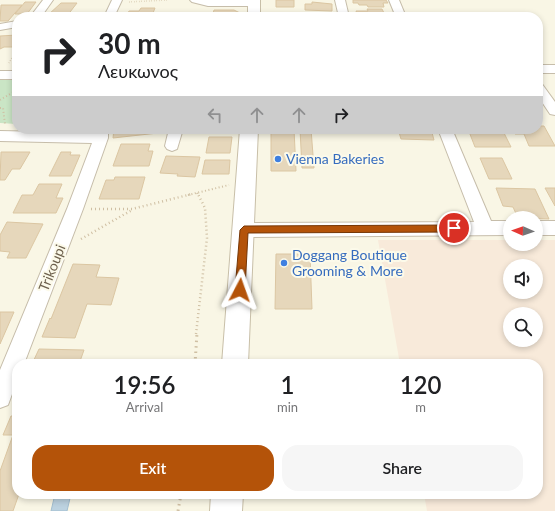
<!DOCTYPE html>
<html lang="en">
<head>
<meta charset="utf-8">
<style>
  body { margin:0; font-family:Lato,sans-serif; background:#f6f6f6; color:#202124; height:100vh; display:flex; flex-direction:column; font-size:15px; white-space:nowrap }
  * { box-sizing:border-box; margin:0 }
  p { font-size:13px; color:#757577 }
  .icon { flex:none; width:22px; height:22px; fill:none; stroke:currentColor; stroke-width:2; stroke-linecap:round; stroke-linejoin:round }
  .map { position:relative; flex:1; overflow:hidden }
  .sheet { position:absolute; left:12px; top:359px; width:531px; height:140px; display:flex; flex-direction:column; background:#fff; border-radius:16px; box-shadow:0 2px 6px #0003 }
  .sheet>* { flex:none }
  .top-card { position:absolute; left:12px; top:12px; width:531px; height:122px; border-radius:16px; box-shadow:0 2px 6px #0003; background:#fff; color:#202124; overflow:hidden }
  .needle { width:26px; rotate:272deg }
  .fabs { position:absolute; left:503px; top:211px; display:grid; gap:8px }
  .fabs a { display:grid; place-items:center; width:40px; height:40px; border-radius:50%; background:#fff; box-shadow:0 2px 6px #0003; font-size:20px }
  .pin { position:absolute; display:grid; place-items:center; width:34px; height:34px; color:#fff; margin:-17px; border:2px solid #fff; border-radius:50%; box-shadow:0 1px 4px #0007 }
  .me { position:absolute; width:44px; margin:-22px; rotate:4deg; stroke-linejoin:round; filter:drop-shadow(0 0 3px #0008) }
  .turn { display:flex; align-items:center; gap:14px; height:84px; padding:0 20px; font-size:18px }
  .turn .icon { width:52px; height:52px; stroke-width:2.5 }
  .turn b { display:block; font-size:28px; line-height:34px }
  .lanes { display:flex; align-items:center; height:38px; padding:0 20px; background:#0003; justify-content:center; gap:20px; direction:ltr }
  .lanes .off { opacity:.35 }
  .eta { display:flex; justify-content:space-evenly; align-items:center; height:68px; text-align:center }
  .eta b { font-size:24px; font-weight:600; line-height:28px }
  .button { display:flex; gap:8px; margin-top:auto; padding:8px 20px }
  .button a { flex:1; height:46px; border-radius:16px; background:#b45309; color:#fff; font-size:16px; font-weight:600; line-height:46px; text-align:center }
  .button a+a { background:#f6f6f6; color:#202124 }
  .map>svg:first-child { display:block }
  .commercial { fill:#f8eada; fill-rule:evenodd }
  .green { fill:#cae5c5 }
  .water { fill:#bcd2e0; stroke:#a3bed0 }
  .building { fill:#e6d7bb; stroke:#dbc6a2 }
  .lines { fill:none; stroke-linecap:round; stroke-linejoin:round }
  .minor-casing { stroke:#c6bdaa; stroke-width:2 }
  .secondary-casing { stroke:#c8bfa8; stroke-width:2 }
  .path-far3 { stroke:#cfbfa3; stroke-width:1.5; stroke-dasharray:0.5 2; stroke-linecap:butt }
  .path-far2 { stroke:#cfbfa3; stroke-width:2; stroke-dasharray:1 2.5; stroke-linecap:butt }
  .path-far1 { stroke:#cfbfa3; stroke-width:2.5; stroke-dasharray:1 3; stroke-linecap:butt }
  .path { stroke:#cfbfa3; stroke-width:3; stroke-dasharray:1.5 4; stroke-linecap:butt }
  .minor { fill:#fff; fill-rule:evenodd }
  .secondary { fill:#fff; fill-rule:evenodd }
  .route { fill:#b45309; stroke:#753606 }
  .shop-dot { fill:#3f7fe0; stroke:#fcfaea; stroke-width:1.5 }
  .labels { text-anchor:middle; stroke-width:4; stroke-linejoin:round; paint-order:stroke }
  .shop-label { font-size:14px; fill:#366cbe; stroke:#fcfaea; text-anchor:start }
  .street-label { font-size:14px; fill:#6e614d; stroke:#fcfaea }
</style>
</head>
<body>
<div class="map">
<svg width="555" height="511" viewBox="0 0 555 511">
  <rect width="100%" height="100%" fill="#f9f6e5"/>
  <!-- commercial -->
  <path class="commercial" d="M378,240H510V244H536V240H555V511H427L424,494H538V364H400ZM510,266H536V292H510ZM510,314H536V340H510Z"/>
  <!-- green -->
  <path class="green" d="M0,80H17V124L0,123Z"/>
  <!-- water -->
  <path class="water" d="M55,494H71L67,511H51Z"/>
  <!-- building -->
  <path class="building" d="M276,0H294V7H276Z
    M353,0H386L388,3H383L384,7H368L367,5H359L358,3H353Z
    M25,2H36L27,14H15Z
    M312,2L332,4V11L305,10V4H312Z
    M61,3H77L67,16L48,15Z
    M1,5H22L8,21H0Z
    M141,8H155L153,13H158L157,17H126L129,11H139Z
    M367,9H382L384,13H389L391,17H358L356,11H368Z
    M214,10H234L240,13L239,17H212Z
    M310,13H331V17H310Z
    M278,14H294V15H301V17H277Z
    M17,35V41L13,47H4L0,49V36Z
    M538,126H544L555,146H529L524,134H515L513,129H538Z
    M114,129H145V133L158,131V133L113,138Z
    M271,129H294L296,171H271Z
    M300,129H311L314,168H302Z
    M398,129H431L434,140L401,139Z
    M468,129H502L511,147H475Z
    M209,137H232L230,153H206Z
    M121,144H150L148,151H153L149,166H113Z
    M1,152H30L20,169H12L5,180H0Z
    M61,152H71L70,155H80L71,176H49Z
    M166,156L200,157L195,177L177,176L178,174L160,173Z
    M480,158H502L512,179H489Z
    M205,160H230L229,174H202Z
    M115,177H145L139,199H99L106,180H114Z
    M39,184H62L56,198H63L56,213H13L22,195H33Z
    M496,188L535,189L549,219L518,218L513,207L503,206Z
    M545,188H555V206Z
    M7,222L43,224L26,258H7L10,252L0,251V235Z
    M276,254H310L312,309H275Z
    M73,264L100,265L96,277L119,278L111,305L87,304L75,338L42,337L50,318L51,319Z
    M0,312H14L0,344Z
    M39,349L84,350L79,364H32Z
    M11,416H17V494H19L13,511H0V471L13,435H3Z"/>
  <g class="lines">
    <defs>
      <path id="minor" d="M43,0H53L41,17H30Z
        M112,0H122L114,17H104Z
        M190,0H254L259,3L254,6H208L192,2Z
        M335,0H345L349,17H339Z
        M389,0H399L406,17H396Z
        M17,21V27L0,30V24Z
        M538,65H555V73H538Z
        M0,71H17V79H0Z
        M538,83L542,84L555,102V115L550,114L538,96Z
        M94,129H108V138L83,209L24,364H17C17,381 14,389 8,405L0,408V370L67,209L92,143L0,141V131L94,133Z
        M169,129H183L177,149L172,151L167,149L165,146Z
        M438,129H452L491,221H510V235L244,237L238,235L235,230L238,225L244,223L474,222Z
        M536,221H555V235H536Z"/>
      <path id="secondary" d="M248,0H260V17H248Z
        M240,129H258L248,364H222Z
        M211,494H243L242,511H210Z"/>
    </defs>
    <!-- minor casing -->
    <use href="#minor" class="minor-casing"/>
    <!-- secondary casing -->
    <use href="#secondary" class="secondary-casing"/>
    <!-- path-far3 -->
    <path class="path-far3" d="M129,2L168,0
      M9,63L17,49"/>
    <!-- path-far2 -->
    <path class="path-far2" d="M0,100L17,90
      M0,108H3L5,124
      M197,193L198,195
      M188,195L229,185"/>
    <!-- path-far1 -->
    <path class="path-far1" d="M91,209H132L192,194
      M81,239L132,210
      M196,334L207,238L205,208L198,194"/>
    <!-- path -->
    <path class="path" d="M195,364L197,333
      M178,511L181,494"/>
    <!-- minor -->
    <use href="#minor" class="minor"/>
    <!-- secondary -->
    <use href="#secondary" class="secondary"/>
  </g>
  <!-- route -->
  <path class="route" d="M454,225L459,228L454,232L248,233L245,290L244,292L240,294L237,292L235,290L240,230L244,226Z"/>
  <!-- markers -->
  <g class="shop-dot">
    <circle cx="278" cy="159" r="4"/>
    <circle cx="284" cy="263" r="4"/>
  </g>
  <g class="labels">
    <!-- shop labels -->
    <g class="shop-label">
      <text x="286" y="164">Vienna Bakeries</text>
      <text x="292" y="260">Doggang Boutique<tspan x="292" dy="16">Grooming &amp; More</tspan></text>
    </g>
    <!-- street labels -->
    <g class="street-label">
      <text transform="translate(52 268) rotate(-68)" y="5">Trikoupi</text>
    </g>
  </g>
</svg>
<div class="fabs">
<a><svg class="needle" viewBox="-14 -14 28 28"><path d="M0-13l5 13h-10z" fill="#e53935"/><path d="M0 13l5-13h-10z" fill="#757577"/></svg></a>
<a><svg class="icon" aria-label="sound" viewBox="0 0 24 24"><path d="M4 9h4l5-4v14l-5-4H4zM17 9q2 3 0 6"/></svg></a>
<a><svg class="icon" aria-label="search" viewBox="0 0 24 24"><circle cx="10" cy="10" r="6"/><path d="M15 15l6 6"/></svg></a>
</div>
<div class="pin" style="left:454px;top:228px;background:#d93025"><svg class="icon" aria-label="arrive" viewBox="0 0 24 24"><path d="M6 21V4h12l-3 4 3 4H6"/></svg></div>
<svg class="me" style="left:240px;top:290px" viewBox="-20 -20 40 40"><path d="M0-17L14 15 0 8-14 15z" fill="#b45309" stroke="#fff" stroke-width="4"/></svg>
<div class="top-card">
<div class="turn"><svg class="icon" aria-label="right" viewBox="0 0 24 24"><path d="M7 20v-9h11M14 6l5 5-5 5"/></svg><div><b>30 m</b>Λευκωνος</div></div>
<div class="lanes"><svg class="icon off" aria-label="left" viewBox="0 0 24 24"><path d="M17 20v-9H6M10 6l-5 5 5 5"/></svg><svg class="icon off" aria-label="ahead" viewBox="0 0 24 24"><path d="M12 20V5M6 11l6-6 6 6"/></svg><svg class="icon off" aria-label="ahead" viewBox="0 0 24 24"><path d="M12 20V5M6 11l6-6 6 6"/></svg><svg class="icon" aria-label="right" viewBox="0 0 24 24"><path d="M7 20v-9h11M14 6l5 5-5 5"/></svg></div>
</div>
<section class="sheet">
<div class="eta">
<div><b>19:56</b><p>Arrival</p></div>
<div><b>1</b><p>min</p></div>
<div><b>120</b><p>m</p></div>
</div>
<div class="button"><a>Exit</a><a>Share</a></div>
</section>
</div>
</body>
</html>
